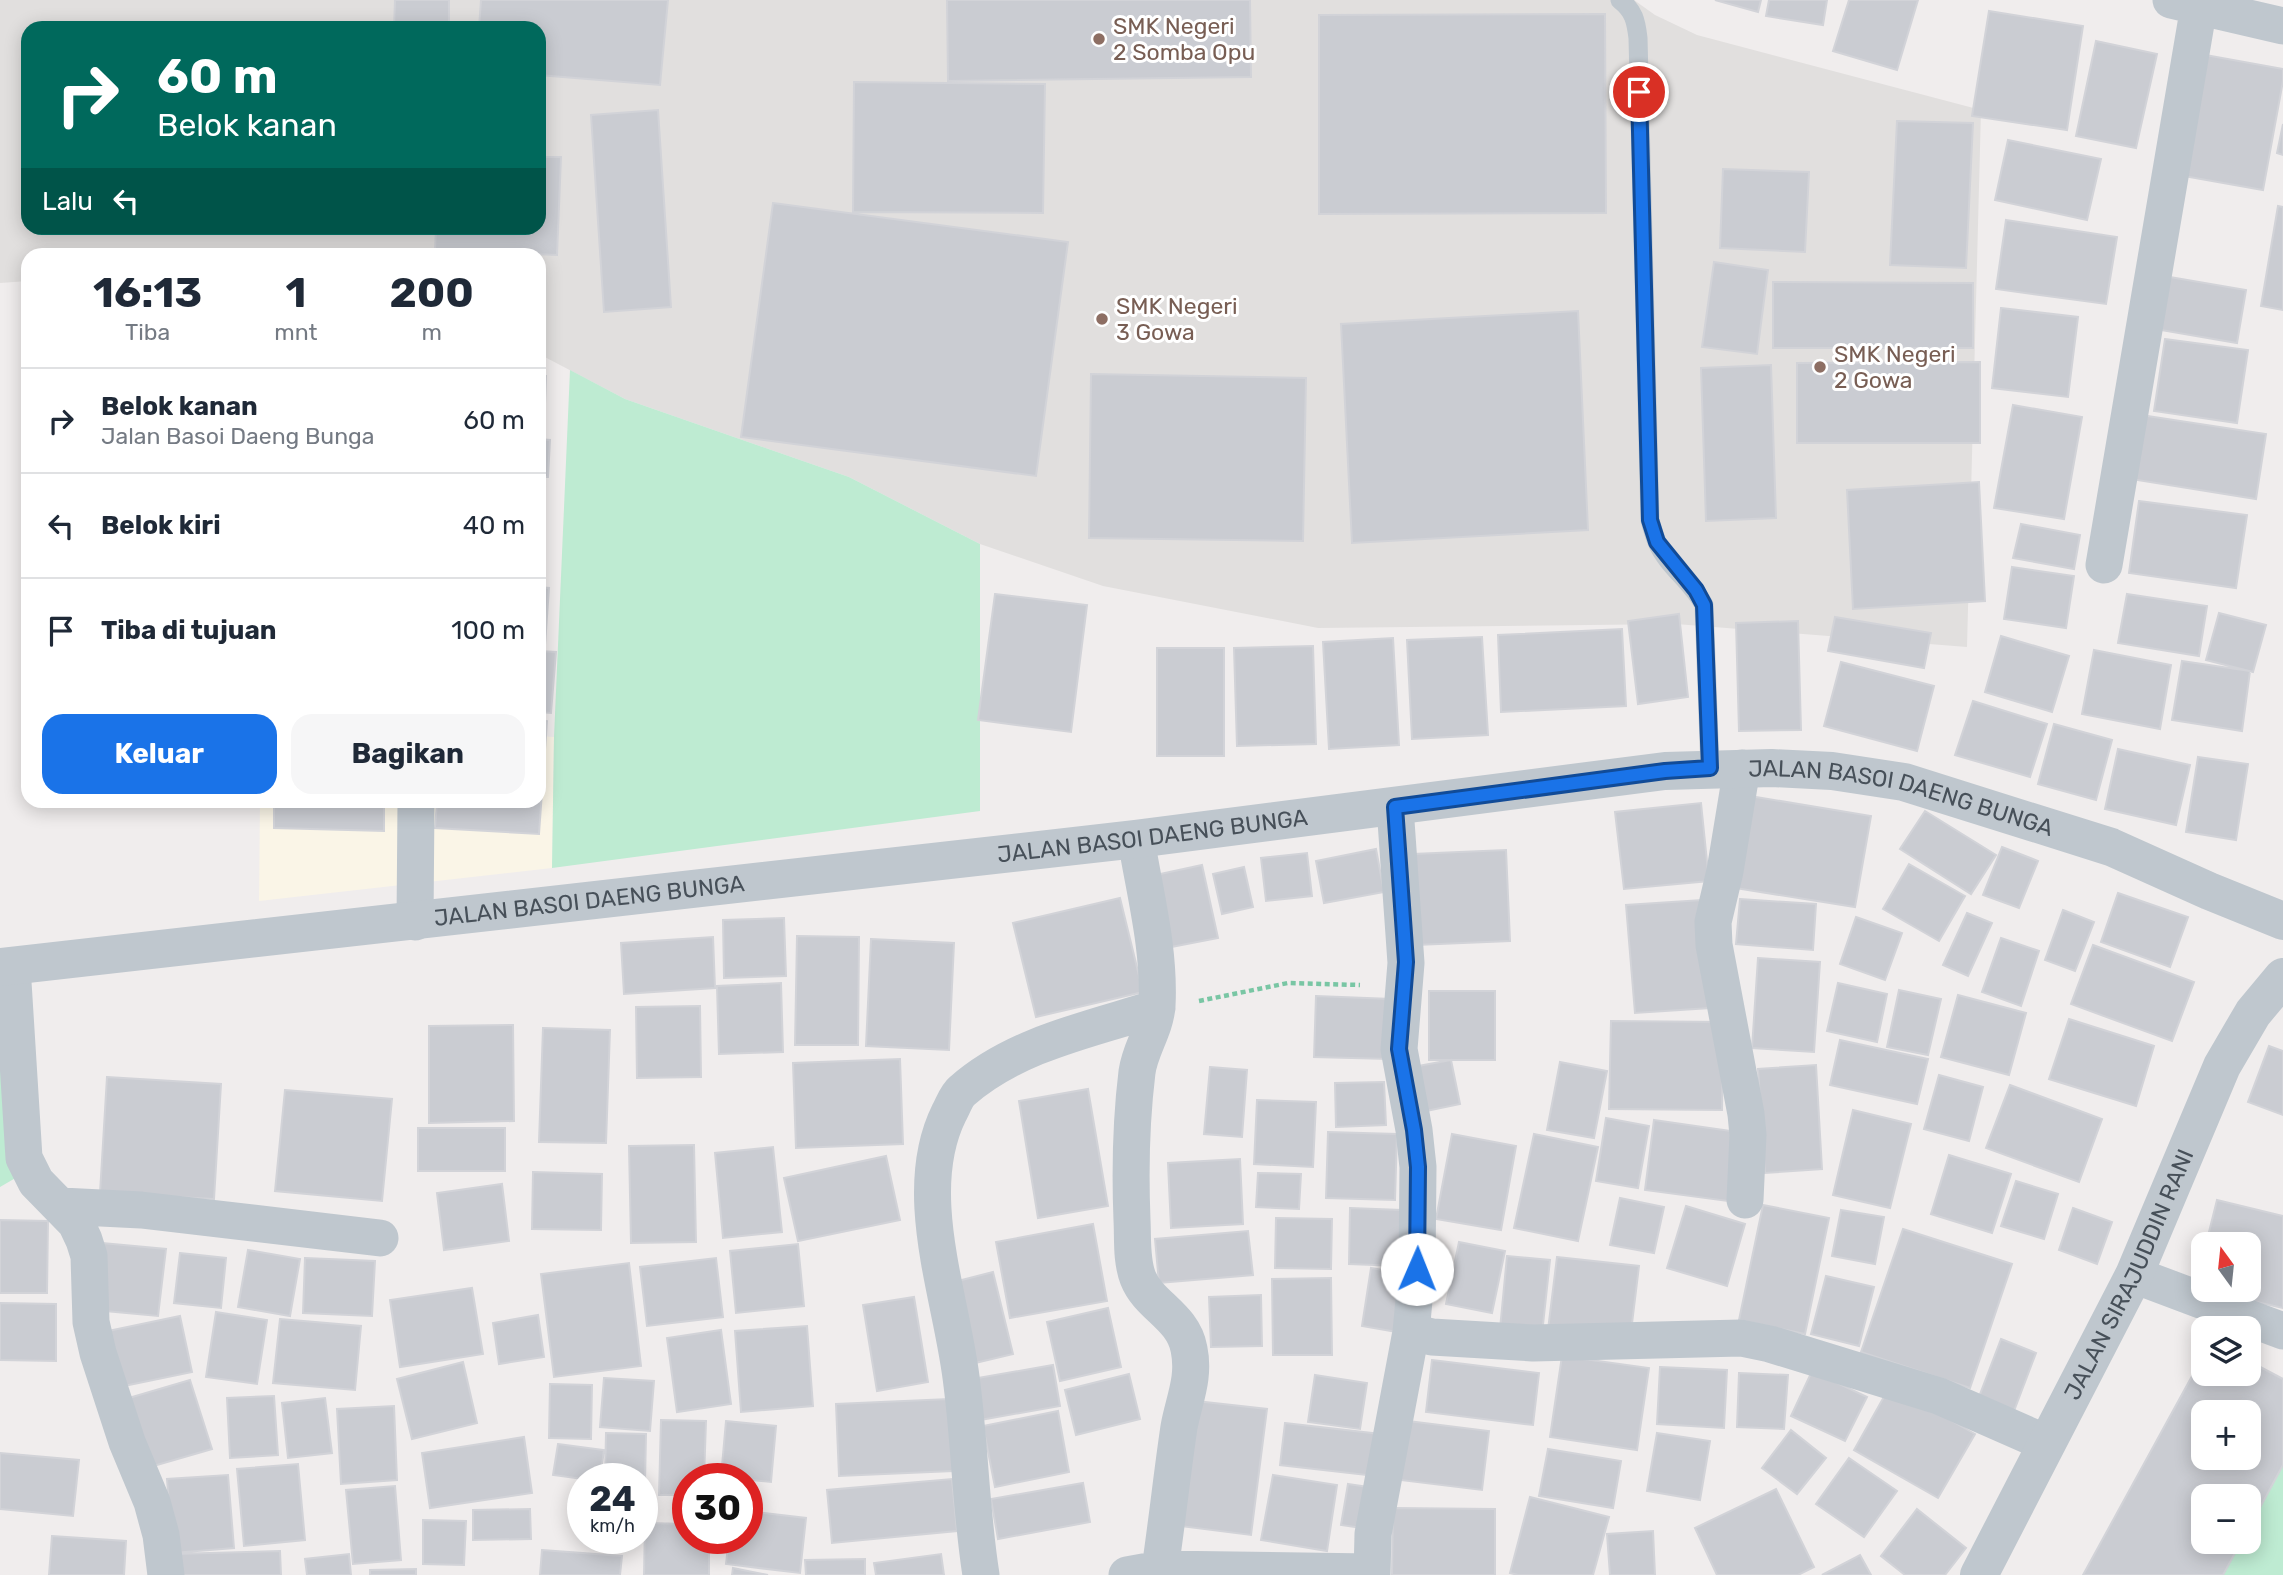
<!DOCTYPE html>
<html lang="id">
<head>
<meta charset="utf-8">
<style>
  body { margin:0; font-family:Rubik,sans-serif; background:#f6f6f7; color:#1f2937; height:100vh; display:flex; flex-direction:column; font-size:26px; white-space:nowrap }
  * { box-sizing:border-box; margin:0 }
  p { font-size:23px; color:#747a83 }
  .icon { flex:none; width:38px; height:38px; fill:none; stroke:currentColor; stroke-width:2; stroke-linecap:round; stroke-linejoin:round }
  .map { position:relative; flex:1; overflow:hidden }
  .panel { position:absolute; left:21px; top:248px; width:525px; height:560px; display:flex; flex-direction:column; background:#fff; border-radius:21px; box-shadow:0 4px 18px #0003 }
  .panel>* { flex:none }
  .hud { position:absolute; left:21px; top:21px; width:525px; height:214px; border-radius:21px; box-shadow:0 4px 18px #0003; background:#00695c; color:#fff; overflow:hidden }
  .needle { width:46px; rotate:345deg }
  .fabs { position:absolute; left:2191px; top:1232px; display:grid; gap:14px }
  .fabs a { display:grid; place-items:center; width:70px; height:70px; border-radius:14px; background:#fff; box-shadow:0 4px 18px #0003; font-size:35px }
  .speed { position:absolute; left:567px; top:1463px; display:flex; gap:14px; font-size:35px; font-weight:700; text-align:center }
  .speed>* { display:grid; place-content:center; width:91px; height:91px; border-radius:50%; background:#fff; box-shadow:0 4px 18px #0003; line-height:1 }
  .speed small { font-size:18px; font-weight:400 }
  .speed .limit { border:10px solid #d22; background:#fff; color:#111 }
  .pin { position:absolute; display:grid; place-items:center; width:60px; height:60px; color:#fff; margin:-30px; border:4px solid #fff; border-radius:50%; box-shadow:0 2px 7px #0007 }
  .me { position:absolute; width:77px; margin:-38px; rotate:1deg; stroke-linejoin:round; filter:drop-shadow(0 0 5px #0008) }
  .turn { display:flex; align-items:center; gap:24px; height:147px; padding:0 21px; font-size:32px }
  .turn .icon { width:91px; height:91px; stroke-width:2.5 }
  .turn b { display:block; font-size:49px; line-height:60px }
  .then { display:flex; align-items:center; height:66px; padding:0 21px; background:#0003; gap:14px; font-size:26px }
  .eta { display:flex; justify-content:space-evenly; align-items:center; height:119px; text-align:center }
  .eta b { font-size:42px; font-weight:700; line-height:49px }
  .primary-button { display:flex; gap:14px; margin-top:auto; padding:14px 21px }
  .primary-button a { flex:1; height:80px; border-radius:21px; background:#1a73e8; color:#fff; font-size:28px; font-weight:700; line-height:80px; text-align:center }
  .primary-button a+a { background:#f6f6f7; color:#1f2937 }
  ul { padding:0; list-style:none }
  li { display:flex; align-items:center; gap:21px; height:105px; padding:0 21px; border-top:2px solid #e0e1e3 }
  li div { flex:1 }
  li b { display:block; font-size:26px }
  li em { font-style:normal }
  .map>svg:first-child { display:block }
  .commercial { fill:#faf5e7 }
  .education { fill:#e1dfde; fill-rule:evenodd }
  .green { fill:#beebd2 }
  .building { fill:#caccd2; stroke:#d2d3d8; stroke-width:2; fill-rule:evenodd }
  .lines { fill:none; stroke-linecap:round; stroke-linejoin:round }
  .path { stroke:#79c6a4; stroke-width:4.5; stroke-dasharray:5 3.5; stroke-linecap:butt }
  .service { stroke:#bfc7ce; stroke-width:19 }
  .minor { stroke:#bfc7ce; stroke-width:37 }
  .tertiary { stroke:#bfc7ce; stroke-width:38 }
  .route-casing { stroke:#114b97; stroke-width:18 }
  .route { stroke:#1a73e8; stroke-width:12 }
  .education-dot { fill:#8d6e63; stroke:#fff; stroke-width:2.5 }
  .labels { text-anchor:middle; stroke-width:6; stroke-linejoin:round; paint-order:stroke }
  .education-label { font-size:23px; fill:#785e54; stroke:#fff; text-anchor:start }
  .street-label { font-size:23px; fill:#475059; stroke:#fff }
</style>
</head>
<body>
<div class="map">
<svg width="2283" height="1575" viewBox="0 0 2283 1575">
  <rect width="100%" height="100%" fill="#f0eded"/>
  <!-- commercial -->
  <path class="commercial" d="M539,736L554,737L552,868L259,901L260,802H539Z"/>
  <!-- education -->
  <path class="education" d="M0,0H1634L1655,15L1697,35L1981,110L1967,647L1676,624L1318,628L1103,586L980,544L849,477L625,399L539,354V256H28V281L0,283ZM28,28H539V228H28Z"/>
  <!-- green -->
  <path class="green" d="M570,370L625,399L849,477L980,544V811L552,868L554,737Z
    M0,977L19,1176L0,1187Z
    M2283,1422V1575H2204L2221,1542H2249V1496H2244Z"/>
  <!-- building -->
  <path class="building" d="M395,0H449V28H394Z
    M481,0H668L660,85L539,75V28H479Z
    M947,0H1250L1251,77L948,81Z
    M1715,0H1761L1758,12Z
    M1769,0H1827L1823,25L1766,16Z
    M1849,0H1918L1897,70L1833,51Z
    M1989,11L2083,26L2067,130L1972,116Z
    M1605,14L1606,213L1319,214V15Z
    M2096,41L2157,54L2136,148L2076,136Z
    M2200,54L2283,69V81L2263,190L2178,175Z
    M854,82L1045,84L1043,213L853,212Z
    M658,110L671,307L604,312L591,115Z
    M1897,121L1973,123L1966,268L1890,265Z
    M2283,124V155L2277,153Z
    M2008,140L2101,159L2087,220L1995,200Z
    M539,157H561L557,255L435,250L436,228H539Z
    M1723,169L1809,172L1805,252L1720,248Z
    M773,203L1068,242L1036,476L741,437Z
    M2278,206L2283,207V310L2261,306Z
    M2006,220L2117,237L2106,304L1996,289Z
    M1714,262L1768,270L1757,354L1702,347Z
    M2164,276L2246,290L2237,343L2155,329Z
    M1773,282L1973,283V348H1773Z
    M2001,308L2078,317L2068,397L1992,388Z
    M1578,311L1588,530L1352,543L1341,324Z
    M2165,339L2248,350L2237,423L2154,411Z
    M1980,362V443H1797V363Z
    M1771,365L1776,518L1706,521L1701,368Z
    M1091,374L1306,378L1303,541L1089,538Z
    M539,376H546L544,431H539Z
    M2013,405L2082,417L2064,519L1994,508Z
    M2141,415L2266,434L2256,499L2131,479Z
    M539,439L550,440L548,477H539Z
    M1979,482L1985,601L1853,609L1847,490Z
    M539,486L545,487L540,538H539Z
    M2139,501L2247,515L2236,588L2129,573Z
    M2021,524L2080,535L2074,569L2013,558Z
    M2012,567L2074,576L2066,628L2004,619Z
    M539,587L549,588L545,645L539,644Z
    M995,594L1087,605L1071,732L978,720Z
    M2127,594L2207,606L2199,656L2118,643Z
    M2219,613L2266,625L2253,672L2206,660Z
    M1679,614L1688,697L1638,704L1628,621Z
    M1835,617L1931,633L1924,668L1828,651Z
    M1798,621L1801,730L1739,731L1736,623Z
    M1622,629L1626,706L1501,712L1498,635Z
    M2001,636L2069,656L2052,712L1985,692Z
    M1482,637L1488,735L1412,739L1407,640Z
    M1393,638L1399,745L1329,749L1323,642Z
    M1313,646L1316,744L1237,746L1234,648Z
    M1157,648H1224V756H1157Z
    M2094,650L2171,665L2160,729L2082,714Z
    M539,651L556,652L551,713L539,712Z
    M2182,661L2250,671L2242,731L2172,720Z
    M1841,662L1934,686L1917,751L1824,726Z
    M1973,701L2047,724L2030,777L1955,755Z
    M539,720L547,721L539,834L435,828L437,802H539Z
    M2054,724L2112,740L2096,800L2038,784Z
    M2118,749L2190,765L2176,825L2105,809Z
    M2198,757L2248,764L2236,840L2186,832Z
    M1750,796L1871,816L1855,907L1735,888Z
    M274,802H384V831L274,828Z
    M1701,803L1709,881L1624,889L1615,812Z
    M1925,811L1996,855L1971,894L1900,849Z
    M2002,847L2038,861L2019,908L1983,895Z
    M1376,849L1384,892L1324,903L1316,861Z
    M1506,850L1510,941L1416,945L1413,854Z
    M1307,853L1312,896L1266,901L1261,858Z
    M1909,864L1965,896L1939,941L1883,909Z
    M1202,865L1218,938L1166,948L1151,876Z
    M1244,867L1253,907L1222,914L1213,874Z
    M2118,893L2188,917L2170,967L2101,942Z
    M1120,898L1143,992L1036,1017L1013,923Z
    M1740,899L1816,904L1813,950L1736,944Z
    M1702,900L1710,1008L1635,1013L1626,905Z
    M2063,910L2094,922L2075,971L2045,960Z
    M1967,913L1992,923L1968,976L1943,965Z
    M1856,917L1902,933L1885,980L1840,964Z
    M784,918L786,976L724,978L723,920Z
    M797,936L859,937L858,1045H795Z
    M713,937L715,988L624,994L621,943Z
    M2001,938L2039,951L2021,1006L1982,992Z
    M871,939L954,943L949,1050L866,1046Z
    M2093,945L2194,982L2172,1041L2071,1004Z
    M1758,958L1820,962L1814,1052L1752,1048Z
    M781,983L783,1052L719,1054L717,986Z
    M1838,983L1887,994L1877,1042L1827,1031Z
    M1899,990L1941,999L1928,1055L1887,1047Z
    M1429,991H1495V1060H1429Z
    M1958,995L2026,1013L2009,1075L1941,1057Z
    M1316,996L1391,999L1389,1059L1314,1057Z
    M700,1006L701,1077L637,1078L636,1007Z
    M2069,1019L2154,1046L2136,1106L2049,1079Z
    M1611,1021L1723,1022L1722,1110L1609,1109Z
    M513,1025L514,1121L429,1123V1026Z
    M543,1028L610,1030L606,1143L539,1142Z
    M1840,1040L1928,1059L1917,1104L1830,1085Z
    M2269,1046L2283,1051V1115L2248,1102Z
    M900,1059L903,1144L796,1148L793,1063Z
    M1451,1060L1460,1104L1426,1111L1418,1066Z
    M1560,1062L1607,1071L1594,1138L1547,1130Z
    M1816,1065L1822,1169L1765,1173L1758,1069Z
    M1210,1067L1247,1070L1242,1137L1204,1134Z
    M1939,1075L1983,1087L1969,1141L1924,1129Z
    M107,1077L221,1084L214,1199L100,1193Z
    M1384,1082L1386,1125L1336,1127L1335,1083Z
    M2010,1085L2102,1119L2079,1182L1986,1148Z
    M1088,1089L1108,1206L1038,1218L1019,1101Z
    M285,1090L392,1099L382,1201L275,1191Z
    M1257,1100L1316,1102L1313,1167L1254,1164Z
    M1853,1110L1911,1124L1890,1208L1833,1195Z
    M1606,1118L1649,1126L1638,1188L1596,1181Z
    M1654,1120L1745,1133L1735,1202L1645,1190Z
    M418,1128H505V1171H418Z
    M1328,1132L1397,1134L1395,1200L1326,1198Z
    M1452,1134L1516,1146L1501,1230L1436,1219Z
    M1534,1134L1598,1147L1578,1241L1514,1228Z
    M694,1145L696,1242L631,1243L629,1146Z
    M773,1147L782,1232L723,1238L715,1153Z
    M1949,1155L2011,1174L1992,1233L1931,1214Z
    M886,1156L900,1220L798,1241L784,1178Z
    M1240,1159L1243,1224L1171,1228L1168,1163Z
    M533,1172L602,1174L601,1230L532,1229Z
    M1258,1173L1301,1174L1299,1209L1256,1207Z
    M2016,1181L2058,1194L2044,1239L2001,1226Z
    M502,1184L509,1241L444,1250L437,1193Z
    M1620,1198L1664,1207L1654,1253L1610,1245Z
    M2217,1200L2283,1216V1308L2196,1288L2203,1257V1290H2249V1244H2206Z
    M1763,1205L1829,1218L1805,1334L1739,1320Z
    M1686,1206L1745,1224L1727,1286L1667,1268Z
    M1350,1208L1401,1210L1399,1266L1349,1264Z
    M2073,1208L2112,1222L2097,1264L2059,1250Z
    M1841,1210L1884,1217L1875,1264L1832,1256Z
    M1276,1218L1332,1219L1331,1269L1275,1268Z
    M0,1220L48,1221L47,1293H0Z
    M1093,1224L1107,1301L1010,1318L996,1242Z
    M1903,1229L2012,1264L1970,1388L1861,1352Z
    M1248,1231L1253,1275L1159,1283L1155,1239Z
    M1459,1242L1505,1251L1492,1313L1446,1304Z
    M102,1243L166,1249L158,1316L95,1310Z
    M798,1244L804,1306L736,1313L730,1251Z
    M248,1250L300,1259L290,1316L238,1307Z
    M180,1253L226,1258L221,1308L174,1303Z
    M1507,1256L1550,1260L1542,1334L1500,1329Z
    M1557,1257L1639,1266L1630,1340L1548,1330Z
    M305,1258L375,1261L372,1316L303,1313Z
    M716,1258L723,1317L647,1326L640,1267Z
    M629,1263L641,1366L554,1377L541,1274Z
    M1371,1268L1407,1274L1397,1332L1362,1326Z
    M993,1272L1013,1354L971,1364L950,1283Z
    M1826,1276L1874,1287L1859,1346L1811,1334Z
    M1331,1278L1332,1355H1273L1272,1279Z
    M472,1288L483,1354L400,1367L390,1300Z
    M1261,1295L1262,1346L1211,1347L1209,1297Z
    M914,1297L928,1382L877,1391L863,1305Z
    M0,1303L56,1304V1361L0,1360Z
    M1108,1308L1121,1367L1060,1381L1047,1322Z
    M216,1312L267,1320L257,1384L206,1377Z
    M538,1315L544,1357L499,1364L493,1323Z
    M180,1316L192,1372L119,1387L108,1331Z
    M280,1319L361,1326L355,1390L273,1383Z
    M807,1326L813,1406L741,1412L735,1331Z
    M721,1330L731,1404L677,1412L667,1338Z
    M2001,1339L2036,1353L2014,1411L1979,1397Z
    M1562,1356L1649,1368L1637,1450L1550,1437Z
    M2203,1356V1374H2249V1361L2283,1379V1465L2249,1528V1496H2203V1542H2241L2223,1575H2083ZM2203,1412H2249V1458H2203Z
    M1432,1360L1539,1373L1533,1425L1426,1412Z
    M463,1362L477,1423L412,1439L397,1379Z
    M1053,1365L1060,1406L980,1420L972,1379Z
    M1660,1367L1727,1370L1724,1428L1657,1424Z
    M1812,1371L1867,1397L1845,1441L1791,1416Z
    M1739,1373L1788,1375L1784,1429L1737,1427Z
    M1129,1374L1140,1419L1076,1435L1065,1390Z
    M1315,1375L1367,1383L1360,1429L1308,1422Z
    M604,1378L654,1381L650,1431L600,1427Z
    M190,1380L212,1449L150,1467L129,1398Z
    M550,1384L592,1385L591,1439L549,1438Z
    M1890,1386L1975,1434L1938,1498L1854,1450Z
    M274,1396L278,1455L230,1458L227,1398Z
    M325,1398L332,1453L288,1458L282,1403Z
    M949,1399L953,1471L839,1476L836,1404Z
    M1196,1401L1267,1409L1251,1535L1180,1526Z
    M394,1406L397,1480L341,1484L337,1409Z
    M1058,1411L1069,1472L995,1487L983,1426Z
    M661,1420L706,1421L704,1479H688V1495H659Z
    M1400,1420L1489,1431L1482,1490L1392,1479Z
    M726,1421L776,1426L771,1482L721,1477Z
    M1285,1423L1380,1434L1375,1476L1280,1465Z
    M1791,1430L1826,1458L1797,1494L1762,1468Z
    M606,1433L646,1434L645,1483H642V1479H605Z
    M1657,1433L1710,1441L1700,1500L1647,1491Z
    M524,1437L532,1493L430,1508L422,1453Z
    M558,1444L604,1450L600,1479H583L553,1475Z
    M1548,1449L1621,1461L1613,1508L1539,1496Z
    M0,1453L79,1460L73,1516L0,1509Z
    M1849,1458L1897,1491L1864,1537L1816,1504Z
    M298,1464L305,1540L244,1546L237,1469Z
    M228,1475L234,1548L173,1553L167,1479Z
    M1273,1475L1337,1485L1327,1551L1261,1540Z
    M952,1479L957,1531L832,1543L827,1490Z
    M1083,1483L1090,1522L998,1539L991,1499Z
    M1348,1484L1376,1488L1369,1529L1341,1525Z
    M395,1486L401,1560L353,1564L346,1490Z
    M1776,1489L1814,1567L1798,1575H1717L1695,1528Z
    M1530,1497L1609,1517L1593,1575H1518L1510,1573Z
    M1393,1508L1495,1509V1575H1392Z
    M530,1509L531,1539L473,1540V1510Z
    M1917,1509L1966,1548L1945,1575H1905L1881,1556Z
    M747,1511L806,1518L800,1573L726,1564L729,1538H747Z
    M423,1520L466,1521L464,1565L423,1564Z
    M645,1523L688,1524V1538H709V1575H644Z
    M1653,1531L1655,1575H1610L1607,1534Z
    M52,1536L126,1541L124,1575H49Z
    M542,1550L622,1556L620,1575H540Z
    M280,1551L281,1575H174L173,1554Z
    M349,1554L351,1575H307L305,1559Z
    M941,1554L944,1575H876L874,1563Z
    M1860,1555L1871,1575H1822Z
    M865,1559V1575H806L805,1560Z
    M733,1568L768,1575H732Z
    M416,1569V1575H370V1570Z"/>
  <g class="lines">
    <!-- path -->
    <path class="path" d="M1199,1001L1288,983L1360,985"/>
    <!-- service -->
    <path class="service" d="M1620,0C1634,11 1636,21 1638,38L1650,520C1652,527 1654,535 1657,542C1667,566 1692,582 1704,605L1710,768"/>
    <!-- minor -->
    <path class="minor" d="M2171,0L2283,26
      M2104,565L2200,0
      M1742,768L1725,871L1713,922L1714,945L1746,1114L1748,1135L1745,1200
      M1395,807L1406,963L1399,1049L1414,1130L1418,1167L1417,1269L1411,1332L1432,1337L1533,1343L1741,1338L1770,1344L1939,1396L2046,1443
      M1136,839C1145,894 1160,950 1157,1006C1155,1030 1140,1049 1137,1072C1131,1121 1130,1170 1132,1220C1133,1239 1131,1260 1138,1278C1149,1306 1183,1316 1189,1349C1195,1378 1184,1400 1179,1427C1172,1474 1167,1522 1160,1569
      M415,922L416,802
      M12,966L24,1158L36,1182L76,1223L84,1240L89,1256L91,1322L98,1353L127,1442L152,1502L161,1535L166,1575
      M61,1206L141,1210L380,1238
      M2134,1275L2283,1331
      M981,1575C971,1512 970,1448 962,1385C953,1300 909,1194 949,1113C953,1106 956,1096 962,1091C1015,1044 1091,1029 1157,1008
      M1127,1575L1160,1569L1371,1572
      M1372,1575L1373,1534L1411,1332"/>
    <!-- tertiary -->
    <g class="tertiary">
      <path id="s1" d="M0,967L1136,839L1665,771L1772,768L1832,771L1904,782L2111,847L2209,891L2283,921"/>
      <path id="s2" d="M1979,1575L2134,1275L2222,1066L2253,1013L2283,977"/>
    </g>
  </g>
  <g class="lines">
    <defs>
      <path id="route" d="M1417,1269L1418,1167L1414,1130L1399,1049L1406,962L1395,807L1665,771L1710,768L1704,605L1696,590L1657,542L1650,520L1639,92"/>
    </defs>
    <!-- route casing -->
    <use href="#route" class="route-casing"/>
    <!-- route -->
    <use href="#route" class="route"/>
  </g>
  <!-- markers -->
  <g class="education-dot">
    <circle cx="1099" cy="39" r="7"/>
    <circle cx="1102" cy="319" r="7"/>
    <circle cx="1820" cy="367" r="7"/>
  </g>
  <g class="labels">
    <!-- education labels -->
    <g class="education-label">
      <text x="1113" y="34">SMK Negeri<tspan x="1113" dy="26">2 Somba Opu</tspan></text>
      <text x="1116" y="314">SMK Negeri<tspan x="1116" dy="26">3 Gowa</tspan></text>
      <text x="1834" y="362">SMK Negeri<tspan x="1834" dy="26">2 Gowa</tspan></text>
    </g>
    <!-- street labels -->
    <g class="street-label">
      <text dy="8" stroke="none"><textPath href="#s1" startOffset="1916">JALAN BASOI DAENG BUNGA</textPath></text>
      <text dy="8" stroke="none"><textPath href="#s1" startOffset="1160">JALAN BASOI DAENG BUNGA</textPath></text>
      <text dy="8" stroke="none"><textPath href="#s1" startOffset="593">JALAN BASOI DAENG BUNGA</textPath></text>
      <text dy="8" stroke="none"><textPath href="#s2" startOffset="336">JALAN SIRAJUDDIN RANI</textPath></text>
    </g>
  </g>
</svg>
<div class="fabs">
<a><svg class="needle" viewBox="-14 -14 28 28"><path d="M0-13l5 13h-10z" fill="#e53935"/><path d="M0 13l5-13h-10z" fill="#747a83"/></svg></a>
<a><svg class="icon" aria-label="layers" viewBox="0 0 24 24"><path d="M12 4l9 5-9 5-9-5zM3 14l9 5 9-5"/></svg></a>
<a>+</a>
<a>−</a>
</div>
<div class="speed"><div>24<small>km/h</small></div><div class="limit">30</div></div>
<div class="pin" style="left:1639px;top:92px;background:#d93025"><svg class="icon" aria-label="arrive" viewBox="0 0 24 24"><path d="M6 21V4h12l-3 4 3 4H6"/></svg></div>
<svg class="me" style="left:1417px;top:1269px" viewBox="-20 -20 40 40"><circle r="19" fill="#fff"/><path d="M0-13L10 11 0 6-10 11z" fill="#1a73e8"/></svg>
<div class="hud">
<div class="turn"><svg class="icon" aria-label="right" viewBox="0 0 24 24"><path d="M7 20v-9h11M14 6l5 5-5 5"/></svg><div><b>60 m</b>Belok kanan</div></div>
<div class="then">Lalu<svg class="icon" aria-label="left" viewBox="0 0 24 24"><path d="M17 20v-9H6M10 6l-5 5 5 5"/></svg></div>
</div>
<section class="panel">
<div class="eta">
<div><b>16:13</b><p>Tiba</p></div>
<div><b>1</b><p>mnt</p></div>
<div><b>200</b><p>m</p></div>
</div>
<ul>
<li><svg class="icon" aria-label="right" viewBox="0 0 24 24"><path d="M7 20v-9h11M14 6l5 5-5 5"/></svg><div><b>Belok kanan</b><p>Jalan Basoi Daeng Bunga</p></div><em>60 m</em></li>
<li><svg class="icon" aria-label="left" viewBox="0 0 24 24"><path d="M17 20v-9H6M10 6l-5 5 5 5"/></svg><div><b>Belok kiri</b></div><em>40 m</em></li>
<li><svg class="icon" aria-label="arrive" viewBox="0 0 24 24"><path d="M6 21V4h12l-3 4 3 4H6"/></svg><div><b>Tiba di tujuan</b></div><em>100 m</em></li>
</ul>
<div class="primary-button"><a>Keluar</a><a>Bagikan</a></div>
</section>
</div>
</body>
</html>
